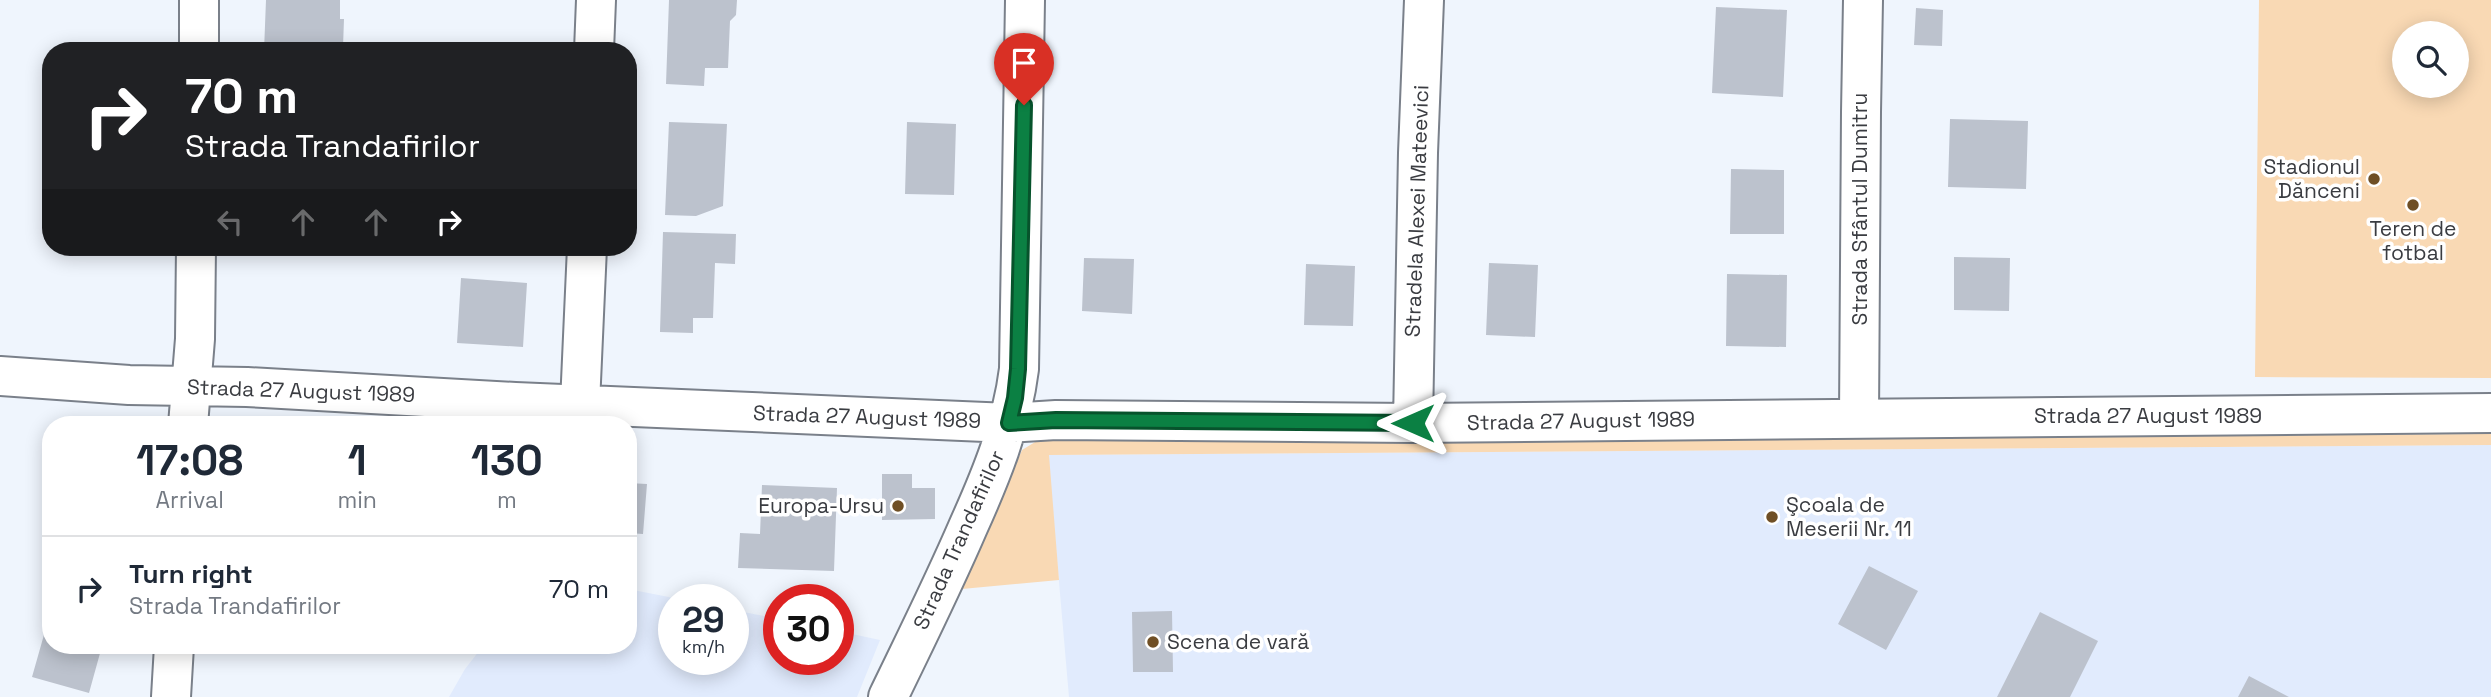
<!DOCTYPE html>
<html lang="en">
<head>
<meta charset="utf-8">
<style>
  body { margin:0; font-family:"Space Grotesk",sans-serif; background:#f2f2f3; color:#1f2937; height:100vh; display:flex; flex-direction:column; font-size:26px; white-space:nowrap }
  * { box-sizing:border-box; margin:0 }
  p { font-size:23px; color:#747a83 }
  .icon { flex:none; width:38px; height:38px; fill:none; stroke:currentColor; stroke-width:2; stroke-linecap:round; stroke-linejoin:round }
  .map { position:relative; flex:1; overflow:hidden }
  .details { position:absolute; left:42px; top:416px; width:595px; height:238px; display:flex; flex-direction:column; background:#fff; border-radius:28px; box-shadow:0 4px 18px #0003 }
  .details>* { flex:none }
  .guide { position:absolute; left:42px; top:42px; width:595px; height:214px; border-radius:28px; box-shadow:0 4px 18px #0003; background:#202124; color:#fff; overflow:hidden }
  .buttons { position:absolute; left:2392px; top:21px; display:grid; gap:14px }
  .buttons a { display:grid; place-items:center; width:77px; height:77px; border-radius:50%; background:#fff; box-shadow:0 4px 18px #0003; font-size:35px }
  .speed { position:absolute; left:658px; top:584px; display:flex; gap:14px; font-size:35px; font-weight:700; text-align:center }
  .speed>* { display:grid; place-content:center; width:91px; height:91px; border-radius:50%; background:#fff; box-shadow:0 4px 18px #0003; line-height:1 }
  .speed small { font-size:18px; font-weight:400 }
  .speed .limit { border:10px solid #d22; background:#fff; color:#111 }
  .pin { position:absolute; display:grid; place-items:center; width:60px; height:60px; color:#fff; margin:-72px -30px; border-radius:50% 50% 50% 0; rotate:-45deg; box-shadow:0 0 7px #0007 }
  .pin .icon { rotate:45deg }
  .me { position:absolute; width:77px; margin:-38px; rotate:270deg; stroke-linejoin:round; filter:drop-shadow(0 0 5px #0008) }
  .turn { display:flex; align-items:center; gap:24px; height:147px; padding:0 28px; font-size:32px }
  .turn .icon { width:91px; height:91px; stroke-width:2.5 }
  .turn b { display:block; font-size:49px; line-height:60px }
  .lanes { display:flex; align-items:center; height:66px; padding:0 28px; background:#0003; justify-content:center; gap:35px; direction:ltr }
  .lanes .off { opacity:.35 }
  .eta { display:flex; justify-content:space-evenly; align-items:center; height:119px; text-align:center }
  .eta b { font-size:42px; font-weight:600; line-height:49px }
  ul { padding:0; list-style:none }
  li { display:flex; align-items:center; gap:21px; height:105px; padding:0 28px; border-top:2px solid #e0e1e3 }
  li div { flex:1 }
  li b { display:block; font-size:26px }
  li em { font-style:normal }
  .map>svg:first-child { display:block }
  .built { fill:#e1ebfd }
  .green { fill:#f9d9b4; fill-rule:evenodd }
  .building { fill:#bcc2cd }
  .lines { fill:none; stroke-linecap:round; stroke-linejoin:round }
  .minor-casing { stroke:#7a808a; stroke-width:42 }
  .minor { stroke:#fff; stroke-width:38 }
  .route-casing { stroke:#07532c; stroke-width:18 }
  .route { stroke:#0b8043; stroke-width:12 }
  .poi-dot { fill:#6f4f25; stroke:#fff; stroke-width:2.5 }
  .labels { text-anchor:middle; stroke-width:7; stroke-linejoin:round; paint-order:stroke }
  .poi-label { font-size:21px; fill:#3a3c41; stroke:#fff; text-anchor:end }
  .street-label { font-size:21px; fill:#3a3c41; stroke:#fff }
</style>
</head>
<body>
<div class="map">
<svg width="2491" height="697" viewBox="0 0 2491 697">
  <rect width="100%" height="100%" fill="#eff5fd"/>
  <!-- built -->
  <path class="built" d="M2491,445V697H1069L1048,455Z
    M628,589L684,600H674V660H733V610L779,619V660H838V631L880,640L857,697H449L465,669L483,646H628Z"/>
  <!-- green -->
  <path class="green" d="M2259,0H2491V378L2255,377ZM2404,33H2457V86H2404Z
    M2491,434V445L1049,455L1059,580L962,589L1022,450L1040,439Z"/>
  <!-- building -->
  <path class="building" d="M266,0H340V19H344L343,47H338V51H264Z
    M669,0H737L736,15L730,21L728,68H705L704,86L666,84Z
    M1716,7L1787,10L1783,97L1712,93Z
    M1916,8L1943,10L1942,46L1914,45Z
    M1950,119L2028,121L2026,189L1948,187Z
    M669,122L727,124L723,206L696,216L665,215Z
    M907,122L956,124L954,195L905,194Z
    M1731,169L1784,170V234H1730Z
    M663,232L736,234L735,264L715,263L713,318H693V333L660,332Z
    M1954,257L2010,258L2009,311L1954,310Z
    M1084,258L1134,259L1132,314L1082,311Z
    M1489,263L1538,265L1535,337L1486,335Z
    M1306,264L1355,266L1353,326L1304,325Z
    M1727,274L1787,275L1786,347L1726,346Z
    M461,278L527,283L523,347L457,343Z
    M882,474H912V488H935V519L882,520Z
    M628,483L647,484L643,534L628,533Z
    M762,485L837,488L834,571L738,568L740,533L760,534Z
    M1869,566L1918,591L1886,650L1838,624Z
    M51,610V646H102L89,693L32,677Z
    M1172,611L1173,672H1133L1132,612Z
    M2040,612L2098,641L2070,697H1997Z
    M2249,676L2289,697H2238Z"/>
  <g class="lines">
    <defs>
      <path id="minor" d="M199,51V0
        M594,51L596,0
        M0,376L129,385L247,387L515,402L1009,423L1056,420L1413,423L2491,413
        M580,404L587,247
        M1859,418L1861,112L1863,0
        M1413,423L1418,153L1424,0
        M188,425L195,339L196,247
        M171,697L174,646
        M888,697C915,641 943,585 968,527C991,476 1012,425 1019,369L1025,0"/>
    </defs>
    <!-- minor casing -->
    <use href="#minor" class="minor-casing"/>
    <!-- minor -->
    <use href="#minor" class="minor"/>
  </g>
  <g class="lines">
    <defs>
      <path id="route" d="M1024,105L1018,369L1015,398L1009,423L1056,420L1413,423"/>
    </defs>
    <!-- route casing -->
    <use href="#route" class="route-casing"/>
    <!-- route -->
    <use href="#route" class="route"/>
  </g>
  <!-- markers -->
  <g class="poi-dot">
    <circle cx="2374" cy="179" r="7"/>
    <circle cx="2413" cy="205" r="7"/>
    <circle cx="898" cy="506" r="7"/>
    <circle cx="1772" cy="517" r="7"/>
    <circle cx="1153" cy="642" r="7"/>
  </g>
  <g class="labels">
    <!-- poi labels -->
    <g class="poi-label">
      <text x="2360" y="174">Stadionul<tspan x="2360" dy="24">Dănceni</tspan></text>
      <text x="2413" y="236" text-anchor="middle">Teren de<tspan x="2413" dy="24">fotbal</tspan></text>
      <text x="1786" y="512" text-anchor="start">Şcoala de<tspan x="1786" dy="24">Meserii Nr. 11</tspan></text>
      <text x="884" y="513">Europa-Ursu</text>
      <text x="1167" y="649" text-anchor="start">Scena de vară</text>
    </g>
    <!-- street labels -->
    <g class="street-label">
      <text transform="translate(1860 209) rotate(-90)" y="7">Strada Sfântul Dumitru</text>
      <text transform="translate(1417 211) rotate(-88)" y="7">Stradela Alexei Mateevici</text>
      <text transform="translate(301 391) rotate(2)" y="7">Strada 27 August 1989</text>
      <text x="2148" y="423">Strada 27 August 1989</text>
      <text transform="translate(867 417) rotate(2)" y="7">Strada 27 August 1989</text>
      <text transform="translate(1581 421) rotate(-1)" y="7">Strada 27 August 1989</text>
      <text transform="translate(959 540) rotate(-66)" y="7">Strada Trandafirilor</text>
    </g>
  </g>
</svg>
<div class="buttons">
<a><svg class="icon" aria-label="search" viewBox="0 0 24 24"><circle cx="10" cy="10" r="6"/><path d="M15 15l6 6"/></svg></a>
</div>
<div class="speed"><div>29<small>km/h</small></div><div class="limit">30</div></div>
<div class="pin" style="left:1024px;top:105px;background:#d93025"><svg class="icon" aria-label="arrive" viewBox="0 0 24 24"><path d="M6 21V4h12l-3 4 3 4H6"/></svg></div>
<svg class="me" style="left:1413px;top:423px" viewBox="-20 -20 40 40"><path d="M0-17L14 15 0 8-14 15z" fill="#0b8043" stroke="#fff" stroke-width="4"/></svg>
<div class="guide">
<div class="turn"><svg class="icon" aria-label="right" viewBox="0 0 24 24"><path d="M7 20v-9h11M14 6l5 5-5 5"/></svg><div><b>70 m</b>Strada Trandafirilor</div></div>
<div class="lanes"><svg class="icon off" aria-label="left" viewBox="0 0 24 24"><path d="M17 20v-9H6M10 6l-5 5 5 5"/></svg><svg class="icon off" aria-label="ahead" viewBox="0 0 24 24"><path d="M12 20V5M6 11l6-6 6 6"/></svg><svg class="icon off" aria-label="ahead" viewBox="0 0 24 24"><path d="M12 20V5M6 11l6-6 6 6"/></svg><svg class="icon" aria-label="right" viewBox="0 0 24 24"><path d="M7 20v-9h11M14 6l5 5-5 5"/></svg></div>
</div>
<section class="details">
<div class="eta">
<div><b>17:08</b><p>Arrival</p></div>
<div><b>1</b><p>min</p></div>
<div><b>130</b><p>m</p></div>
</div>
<ul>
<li><svg class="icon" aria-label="right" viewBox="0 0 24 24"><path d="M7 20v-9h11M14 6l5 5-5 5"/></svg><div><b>Turn right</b><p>Strada Trandafirilor</p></div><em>70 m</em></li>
</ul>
</section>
</div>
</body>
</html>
